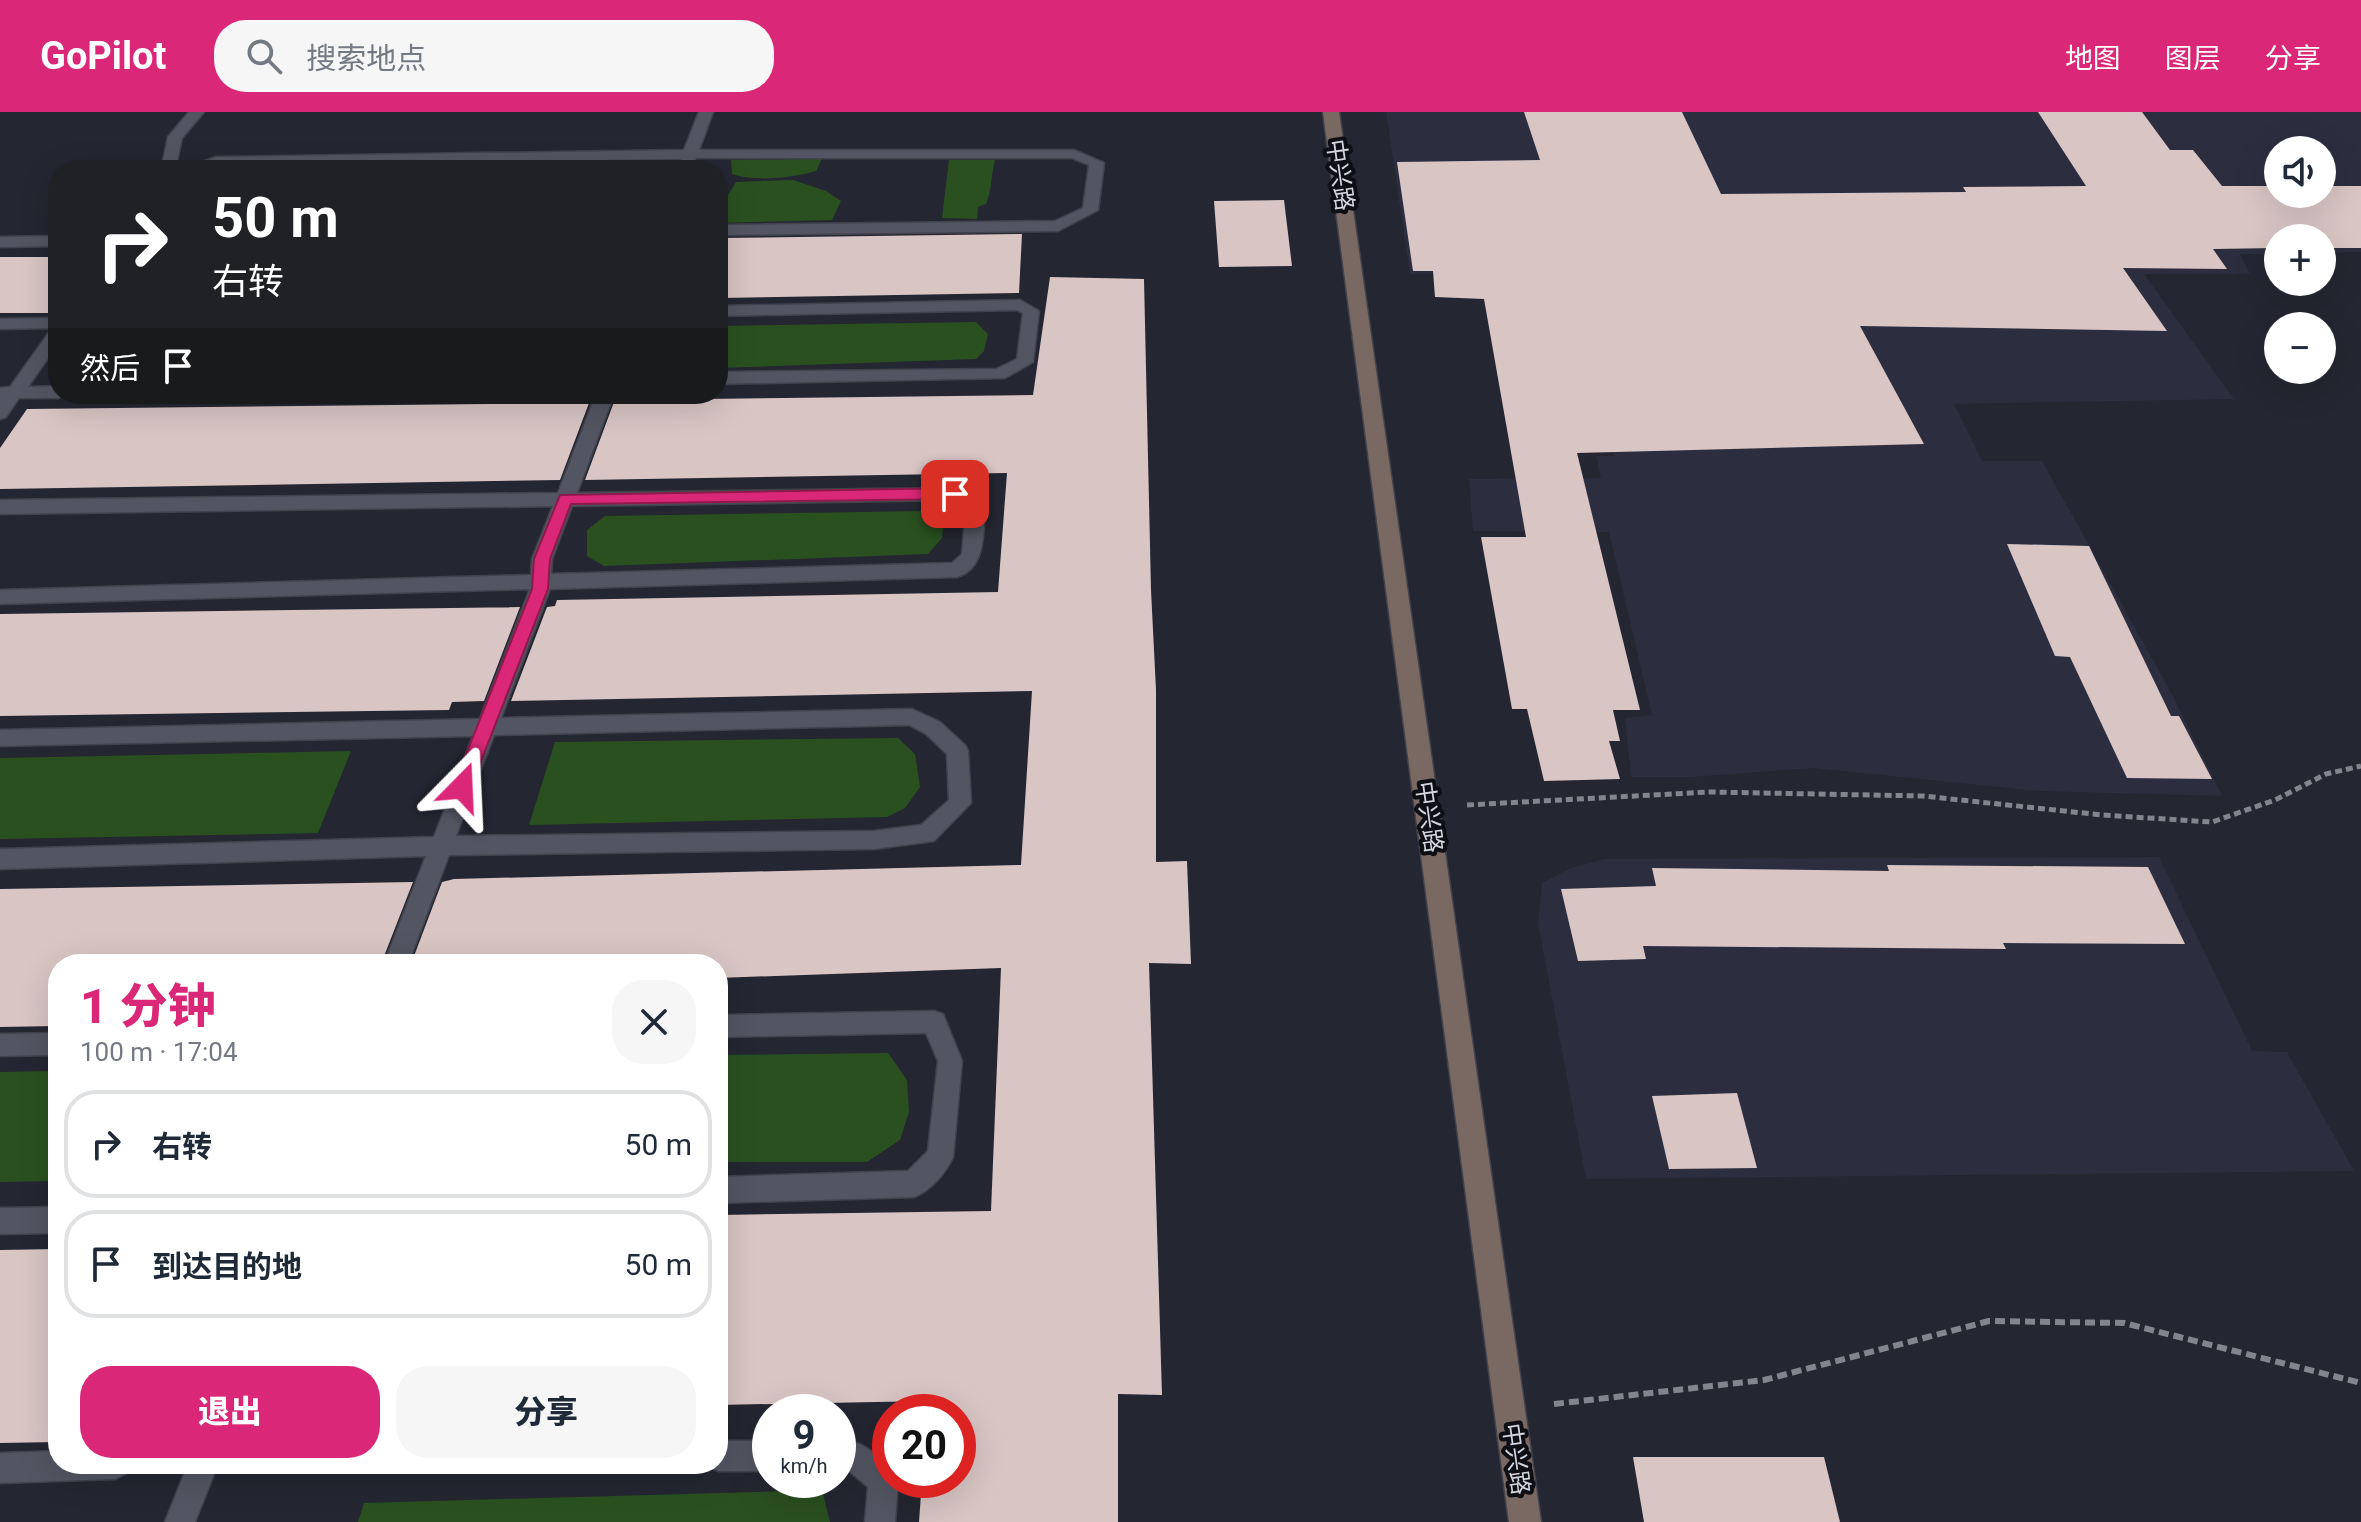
<!DOCTYPE html>
<html lang="zh">
<head>
<meta charset="utf-8">
<style>
  body { margin:0; font-family:Roboto,"Noto Sans SC",sans-serif; background:#f6f6f7; color:#1f2937; height:100vh; display:flex; flex-direction:column; font-size:30px; white-space:nowrap }
  * { box-sizing:border-box; margin:0 }
  p { font-size:26px; color:#747a83 }
  .icon { flex:none; width:44px; height:44px; fill:none; stroke:currentColor; stroke-width:2; stroke-linecap:round; stroke-linejoin:round }
  .map { position:relative; flex:1; overflow:hidden }
  .side { position:absolute; left:48px; top:842px; width:680px; height:520px; display:flex; flex-direction:column; background:#fff; border-radius:32px; box-shadow:0 8px 32px #0002 }
  .side>* { flex:none }
  .hud { position:absolute; left:48px; top:48px; width:680px; height:244px; border-radius:32px; box-shadow:0 8px 32px #0002; background:#202124; color:#fff; overflow:hidden }
  .controls { position:absolute; left:2264px; top:24px; display:grid; gap:16px }
  .controls a { display:grid; place-items:center; width:72px; height:72px; border-radius:50%; background:#fff; box-shadow:0 8px 32px #0002; font-size:40px }
  .speed { position:absolute; left:752px; top:1282px; display:flex; gap:16px; font-size:40px; font-weight:700; text-align:center }
  .speed>* { display:grid; place-content:center; width:104px; height:104px; border-radius:50%; background:#fff; box-shadow:0 8px 32px #0002; line-height:1 }
  .speed small { font-size:20px; font-weight:400 }
  .speed .limit { border:12px solid #d22; background:#fff; color:#111 }
  .pin { position:absolute; display:grid; place-items:center; width:68px; height:68px; color:#fff; margin:-34px; border-radius:16px; box-shadow:0 4px 12px #0006 }
  .me { position:absolute; width:88px; margin:-44px; rotate:21deg; stroke-linejoin:round; filter:drop-shadow(0 0 6px #0008) }
  .turn { display:flex; align-items:center; gap:28px; height:168px; padding:0 32px; font-size:36px }
  .turn .icon { width:104px; height:104px; stroke-width:2.5 }
  .turn b { display:block; font-size:56px; line-height:68px }
  .then { display:flex; align-items:center; height:76px; padding:0 32px; background:#0003; gap:16px; font-size:30px }
  .round { display:grid; place-items:center; flex:none; width:84px; height:84px; border-radius:32px; background:#f6f6f7 }
  .summary { display:flex; align-items:center; justify-content:space-between; height:136px; padding:0 32px }
  h1 { font-size:48px; font-weight:800; line-height:60px; color:#db2777 }
  .primary-button { display:flex; gap:16px; margin-top:auto; padding:16px 32px }
  .primary-button a { flex:1; height:92px; border-radius:32px; background:#db2777; color:#fff; font-size:32px; font-weight:800; line-height:92px; text-align:center }
  .primary-button a+a { background:#f6f6f7; color:#1f2937 }
  ul { padding:0; list-style:none }
  li { display:flex; align-items:center; gap:24px; height:108px; margin:0 16px 12px; padding:0 16px; border:4px solid #e0e1e3; border-radius:32px }
  li div { flex:1 }
  li b { display:block; font-size:30px }
  li em { font-style:normal }
  header { display:flex; align-items:center; gap:48px; box-sizing:border-box; height:112px; padding:0 40px; background:#db2777; color:#fff }
  header strong { font-size:38px }
  nav { display:flex; gap:44px; margin-inline-start:auto; font-size:28px }
  .search { width:560px; height:72px; background:#f6f6f7; display:flex; align-items:center; gap:20px; box-sizing:border-box; padding:0 28px; border-radius:32px; color:#747a83; font-size:30px }
  .map>svg:first-child { display:block }
  .built { fill:#2c2e40; fill-rule:evenodd }
  .green { fill:#2a5020 }
  .building { fill:#d8c5c4 }
  .lines { fill:none; stroke-linecap:round; stroke-linejoin:round }
  .lane-casing { stroke:#40424c; stroke-width:3 }
  .secondary-casing { stroke:#40424c; stroke-width:3 }
  .path-far1 { stroke:#83848e; stroke-width:5; stroke-dasharray:7 4; stroke-linecap:butt }
  .path { stroke:#83848e; stroke-width:6; stroke-dasharray:10 5; stroke-linecap:butt }
  .lane { fill:#535562; fill-rule:evenodd }
  .secondary { fill:#7a6963; fill-rule:evenodd }
  .route { fill:#db2777; stroke:#8e194d; stroke-width:2 }
  .labels { text-anchor:middle; stroke-width:8; stroke-linejoin:round; paint-order:stroke }
  .street-label { font-size:24px; fill:#d3d4dc; stroke:#0e0f14 }
</style>
</head>
<body>
<header>
<strong>GoPilot</strong>
<div class="search"><svg class="icon" aria-label="search" viewBox="0 0 24 24"><circle cx="10" cy="10" r="6"/><path d="M15 15l6 6"/></svg>搜索地点</div>
<nav><a>地图</a><a>图层</a><a>分享</a></nav>
</header>
<div class="map">
<svg width="2361" height="1410" viewBox="0 0 2361 1410">
  <rect width="100%" height="100%" fill="#242631"/>
  <!-- built -->
  <path class="built" d="M1386,0H2361V140L2322,141V126H2278V142H2240L2250,162H2144L2234,287L1954,292L1982,349H2042L2173,584L2222,684L2040,679L1813,656L1691,665H1631L1625,606L1652,603L1609,420L1473,419L1469,367L1601,366L1596,344H1614L1568,161L1410,162ZM2278,38H2322V82H2278Z
    M2159,745L2252,939L2287,940L2354,1059L1586,1067L1538,811L1542,771L1571,756L1605,747Z"/>
  <!-- green -->
  <path class="green" d="M822,47L816,59C792,66 755,70 732,62L731,48Z
    M949,48H995C991,62 992,79 986,92L978,95L977,107L942,106Z
    M545,53L543,58H222L230,55Z
    M793,68L826,79L841,89L832,108L718,111V99L736,70Z
    M976,210L988,222L984,239L976,247L718,256V214Z
    M928,399L944,406L942,426L928,442L604,454L587,444V418L605,404Z
    M898,626L915,642L920,675L905,696L887,705L529,713L555,630Z
    M351,639L318,721L0,727V646Z
    M888,941L907,968L909,1000L900,1028L867,1050H718V943Z
    M58,959V1069L0,1070V960Z
    M822,1378L830,1410H358L364,1391Z"/>
  <!-- building -->
  <path class="building" d="M1524,0H1682L1721,82L1966,80L1963,75L2086,74L2038,0H2142L2170,38H2193L2222,74H2278V82H2322V74H2361V136H2322V126H2278V136L2213,137L2227,157L2123,156L2167,219L1860,214L1924,332L1577,341L1640,598H1613L1620,629H1609L1620,667L1544,669L1527,597H1512L1481,425H1526L1484,187L1435,185L1433,159H1413L1397,50L1540,48Z
    M1284,88L1292,154L1219,155L1214,89Z
    M1022,122L1019,181L718,186V126Z
    M0,145H58V201H0Z
    M1050,165L1144,167L1151,478L1156,578V750L1187,749L1191,852L1149,851L1162,1283L1118,1282V1410H919L922,1368H958V1300H927V1289L718,1293V1103L991,1099L1001,856L718,866V852H411L442,770L454,767L1021,753L1032,579L511,589L547,495L555,494L557,488L998,480L1007,361L585,368L614,290L620,288L1033,283Z
    M589,291L560,368L0,377V336L27,297Z
    M2007,432L2089,434L2171,604H2179L2212,667L2127,666L2070,545L2055,544Z
    M520,495L484,589L452,590L449,598L0,604V502Z
    M1887,753L2148,755L2185,832L2003,831L2006,837L1643,834L1646,847L1578,849L1561,777L1656,774L1652,756L1889,759Z
    M413,770L381,852H58V914L0,915V777Z
    M1737,981L1757,1056L1669,1057L1652,984Z
    M58,1137V1330L0,1331V1138Z
    M1633,1345H1824L1840,1410H1644Z"/>
  <g class="lines">
    <defs>
      <path id="lane" d="M189,0H204L182,26L175,58H161L168,25Z
        M699,0H713L699,38H1074L1104,51L1098,98L1058,119L718,123V113L1055,109L1083,96L1089,53L1072,46H696L691,58H677L681,47L217,53L203,58H181L216,45L684,38Z
        M58,124V134L0,135V125Z
        M1020,188L1039,199L1033,250L1005,266L718,272V260L996,257L1017,247L1023,201L1017,198L718,204V194Z
        M58,206V232L28,275L58,274V282H65L58,286H19L6,305L0,307V276L10,275L52,216L0,217V207Z
        M596,282H614L577,381L955,376L983,387L985,392C983,418 987,456 957,465L550,477L501,606L912,597L940,610L965,633L968,639L971,691L934,729L874,737L449,743L408,852H384L426,744L0,757V737L434,725L473,624L0,634V618L480,607L530,477L0,492V478L531,463L532,447L553,394L0,402V388L558,381ZM953,388L966,395L962,442L952,451L551,462L552,447L572,394ZM909,613L926,622L947,642L949,688L921,713L874,719L456,724L494,623Z
        M934,899L943,902L962,949L953,1045C946,1061 930,1079 914,1085L718,1091V1065L908,1059L928,1039L938,949L926,921L718,925V903Z
        M58,921V943L0,944V922Z
        M58,1095V1121L0,1122V1096Z
        M838,1328C862,1328 873,1340 890,1356V1368L898,1369L895,1410H865L868,1375L848,1358H838Z
        M718,1329H770V1359H718L708,1354L707,1352H718Z
        M58,1339V1352H130L125,1362L115,1367L0,1371V1341Z
        M188,1352H218L195,1410H165Z"/>
      <path id="secondary" d="M1323,0H1339L1541,1410H1509Z"/>
    </defs>
    <!-- lane casing -->
    <use href="#lane" class="lane-casing"/>
    <!-- secondary casing -->
    <use href="#secondary" class="secondary-casing"/>
    <!-- path-far1 -->
    <path class="path-far1" d="M1467,693L1709,680L1923,684L2102,703L2212,710L2275,688L2326,662L2361,654"/>
    <!-- path -->
    <path class="path" d="M1554,1292L1764,1268L1989,1209L2124,1211L2361,1271"/>
    <!-- lane -->
    <use href="#lane" class="lane"/>
    <!-- secondary -->
    <use href="#secondary" class="secondary"/>
  </g>
  <!-- route -->
  <path class="route" d="M955,376L962,382L955,387L571,392L550,447L548,477L471,675L462,683L456,680L453,675L532,477L534,447L560,383Z"/>
  <g class="labels">
    <!-- street labels -->
    <g class="street-label">
      <text transform="translate(1340 63) rotate(82)" y="8">中兴路</text>
      <text transform="translate(1429 705) rotate(82)" y="8">中兴路</text>
      <text transform="translate(1516 1347) rotate(82)" y="8">中兴路</text>
    </g>
  </g>
</svg>
<div class="controls">
<a><svg class="icon" aria-label="sound" viewBox="0 0 24 24"><path d="M4 9h4l5-4v14l-5-4H4zM17 9q2 3 0 6"/></svg></a>
<a>+</a>
<a>−</a>
</div>
<div class="speed"><div>9<small>km/h</small></div><div class="limit">20</div></div>
<div class="pin" style="left:955px;top:382px;background:#d93025"><svg class="icon" aria-label="arrive" viewBox="0 0 24 24"><path d="M6 21V4h12l-3 4 3 4H6"/></svg></div>
<svg class="me" style="left:462px;top:675px" viewBox="-20 -20 40 40"><path d="M0-17L14 15 0 8-14 15z" fill="#db2777" stroke="#fff" stroke-width="4"/></svg>
<div class="hud">
<div class="turn"><svg class="icon" aria-label="right" viewBox="0 0 24 24"><path d="M7 20v-9h11M14 6l5 5-5 5"/></svg><div><b>50 m</b>右转</div></div>
<div class="then">然后<svg class="icon" aria-label="arrive" viewBox="0 0 24 24"><path d="M6 21V4h12l-3 4 3 4H6"/></svg></div>
</div>
<section class="side">
<div class="summary"><div><h1>1 分钟</h1><p>100 m · 17:04</p></div><a class="round"><svg class="icon" aria-label="close" viewBox="0 0 24 24"><path d="M6 6l12 12M18 6L6 18"/></svg></a></div>
<ul>
<li><svg class="icon" aria-label="right" viewBox="0 0 24 24"><path d="M7 20v-9h11M14 6l5 5-5 5"/></svg><div><b>右转</b></div><em>50 m</em></li>
<li><svg class="icon" aria-label="arrive" viewBox="0 0 24 24"><path d="M6 21V4h12l-3 4 3 4H6"/></svg><div><b>到达目的地</b></div><em>50 m</em></li>
</ul>
<div class="primary-button"><a>退出</a><a>分享</a></div>
</section>
</div>
</body>
</html>
